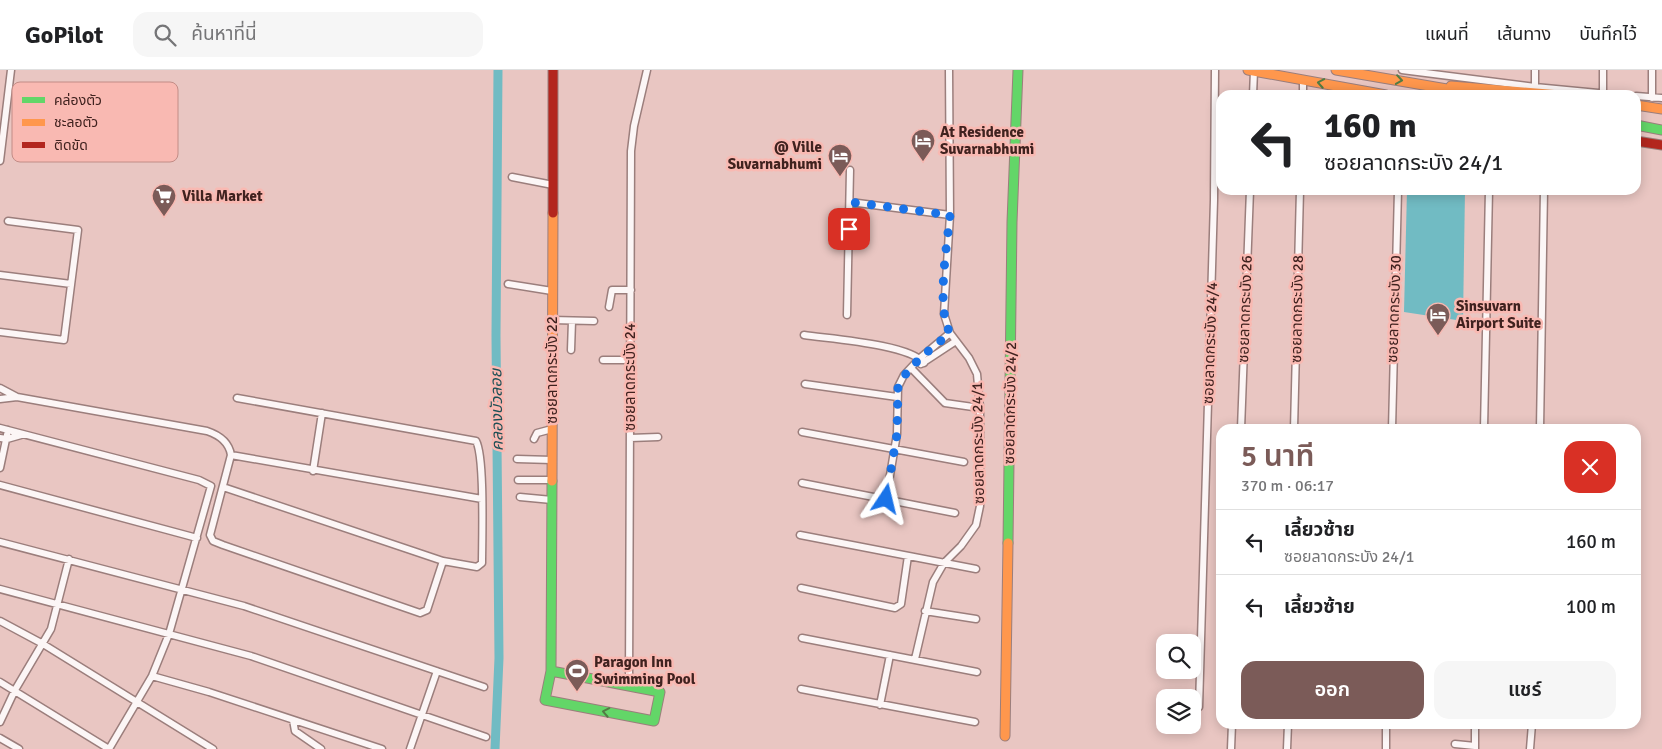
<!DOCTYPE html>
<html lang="th">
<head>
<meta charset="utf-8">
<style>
  body { margin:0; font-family:Signika,"Noto Sans Thai",sans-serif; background:#f6f6f6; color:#202124; height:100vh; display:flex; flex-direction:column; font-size:19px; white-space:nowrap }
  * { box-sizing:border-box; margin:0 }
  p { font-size:16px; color:#757577 }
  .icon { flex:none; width:28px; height:28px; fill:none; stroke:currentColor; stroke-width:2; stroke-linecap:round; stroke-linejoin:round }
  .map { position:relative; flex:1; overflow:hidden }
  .panel { position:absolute; left:1216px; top:354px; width:425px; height:305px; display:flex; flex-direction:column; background:#fff; border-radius:15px; box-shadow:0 2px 12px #0003 }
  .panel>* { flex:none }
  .guide { position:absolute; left:1216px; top:20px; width:425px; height:105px; border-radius:15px; box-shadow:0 2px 12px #0003; background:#fff; color:#202124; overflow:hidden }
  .controls { position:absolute; left:1156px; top:564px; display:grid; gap:10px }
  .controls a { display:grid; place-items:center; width:45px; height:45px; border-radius:10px; background:#fff; box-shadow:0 2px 12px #0003; font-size:25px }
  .pin { position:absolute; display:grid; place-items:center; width:42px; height:42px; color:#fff; margin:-21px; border-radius:10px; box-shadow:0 2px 8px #0006 }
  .me { position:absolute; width:55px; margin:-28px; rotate:10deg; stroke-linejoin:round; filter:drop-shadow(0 0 4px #0008) }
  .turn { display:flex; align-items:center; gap:18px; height:105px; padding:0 25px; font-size:22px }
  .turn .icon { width:65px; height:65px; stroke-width:2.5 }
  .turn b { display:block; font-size:35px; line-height:42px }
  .round { display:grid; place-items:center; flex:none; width:52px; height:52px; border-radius:15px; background:#f6f6f6 }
  .head { display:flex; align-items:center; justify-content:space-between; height:85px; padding:0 25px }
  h1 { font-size:30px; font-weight:600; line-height:38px; color:#7b5b58 }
  .button { display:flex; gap:10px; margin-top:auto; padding:10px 25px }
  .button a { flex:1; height:58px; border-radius:15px; background:#7b5b58; color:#fff; font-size:20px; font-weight:600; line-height:58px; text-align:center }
  .button a+a { background:#f6f6f6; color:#202124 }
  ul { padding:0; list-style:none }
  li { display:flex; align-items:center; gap:15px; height:65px; padding:0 25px; border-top:1px solid #e0e0e0 }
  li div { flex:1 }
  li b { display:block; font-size:19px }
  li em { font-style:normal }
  header { display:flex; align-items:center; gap:30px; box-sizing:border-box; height:70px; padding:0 25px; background:#fff; border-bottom:1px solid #e0e0e0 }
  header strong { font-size:24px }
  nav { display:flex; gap:28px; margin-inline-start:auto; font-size:18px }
  .search { width:350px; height:45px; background:#f6f6f6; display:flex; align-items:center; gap:12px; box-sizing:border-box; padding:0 18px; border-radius:15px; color:#757577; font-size:19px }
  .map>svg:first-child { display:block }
  .water { fill:#71bbc3 }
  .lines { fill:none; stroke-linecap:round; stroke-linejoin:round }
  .canal { stroke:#71bbc3; stroke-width:9 }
  .street-casing { stroke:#9b7e7c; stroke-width:9 }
  .fast-casing { stroke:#9b7e7c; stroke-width:11 }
  .slow-casing { stroke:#9b7e7c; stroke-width:11 }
  .jam-casing { stroke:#9b7e7c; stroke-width:11 }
  .street { stroke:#fcf6f6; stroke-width:6 }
  .fast { stroke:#63d668; stroke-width:9 }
  .slow { stroke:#ff974d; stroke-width:9 }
  .jam { stroke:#b3261e; stroke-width:9 }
  .oneway { stroke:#527c44 }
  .route { stroke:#1a73e8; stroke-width:9; stroke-dasharray:0 16.2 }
  .labels { text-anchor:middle; stroke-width:5; stroke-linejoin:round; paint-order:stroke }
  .poi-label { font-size:15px; font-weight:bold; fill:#40221f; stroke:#f9b9b2; text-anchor:start }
  .street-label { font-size:15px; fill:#40221f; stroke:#f9b9b2 }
  .water-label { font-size:16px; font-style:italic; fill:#1c4f55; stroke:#f9b9b2 }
  .key { fill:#f9b9b2; stroke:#c28c86; stroke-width:1 }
  .key-label { font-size:14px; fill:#40221f }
</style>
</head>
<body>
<header>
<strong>GoPilot</strong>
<div class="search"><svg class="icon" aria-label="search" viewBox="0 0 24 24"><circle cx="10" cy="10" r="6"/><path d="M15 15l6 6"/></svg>ค้นหาที่นี่</div>
<nav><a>แผนที่</a><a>เส้นทาง</a><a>บันทึกไว้</a></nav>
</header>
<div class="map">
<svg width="1662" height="679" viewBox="0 0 1662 679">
  <rect width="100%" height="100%" fill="#e9c6c2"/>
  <!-- water -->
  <path class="water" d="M1407,120H1465L1463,251L1404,242Z"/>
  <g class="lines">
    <!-- canal -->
    <path class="canal" d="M495,679L499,588L496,266L498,0"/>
    <defs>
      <path id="street" d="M1402,0L1535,17L1619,25
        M1652,0V28
        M1535,17V0
        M1603,24V0
        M1253,25L1254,1
        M1303,25V10
        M1636,26L1662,28
        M0,91L11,0
        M512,107L553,115
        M850,132L950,145
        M0,205L71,214
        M508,214L552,221
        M609,237L612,220H631
        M847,245L850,100
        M552,250L594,251
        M0,262L64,270L78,160L8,151
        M804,265C830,269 909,274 924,293
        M571,280L572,251
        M603,290H630
        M921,294L956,271
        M911,298L945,333L980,338
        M805,314L897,327
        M0,318L17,327
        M0,329L17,327L207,361C219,365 229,372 231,385L210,465L213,471L223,475L420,543L427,540L443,491
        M0,358L199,410L211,416L169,564L152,606L109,679
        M1241,359L1250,120
        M1294,359L1300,120
        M1392,359L1398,120
        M1484,359L1489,120
        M1540,359L1544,120
        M802,362L964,392
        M0,368L7,369L21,365
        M630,368L658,367
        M534,369L537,363L552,359
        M231,385L482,429
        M517,389L552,390
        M0,398L8,360
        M313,401L322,343
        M518,410H552
        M802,413L955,443
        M0,415L197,468
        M223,417L443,491L477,497L482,493C482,471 485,387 476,371L237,328
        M520,427L552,430
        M886,429L897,364L898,317L904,305L920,288L950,263
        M800,465L976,499
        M0,472L244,536L484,617
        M801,518L895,538L901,534L908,486
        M0,519L251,586L486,667
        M925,541L976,549
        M0,551L43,574L213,679
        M802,568L977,602
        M915,589L933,512L944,493L961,476L976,455L980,436V338L977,304L969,288L950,263L944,244L950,145L949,0
        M152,606L209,622L382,679
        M0,612L109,679
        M629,615L631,81L634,56L647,0
        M801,619L975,652
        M880,635L890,585
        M1199,637L1214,130L1215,0
        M293,650L295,661L321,679
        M0,652L15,620L51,559L69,489
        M0,668L19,679
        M1455,674L1475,676
        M410,679L437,601
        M1231,679L1232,654
        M1287,679L1288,654
        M1386,679V654
        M1475,679V654
        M1530,679L1532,654"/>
      <path id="fast" d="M1636,55L1662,60
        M1008,473L1012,152L1018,0
        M551,601L660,622L654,651L545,630L551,601L552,411"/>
      <path id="slow" d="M1248,0L1386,25
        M1336,0L1482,25
        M1451,16L1560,25
        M1636,35L1662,39
        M552,411L553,143
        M1005,666L1008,473"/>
      <path id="jam" d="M1636,71L1662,75
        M553,143V0"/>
    </defs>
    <!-- street casing -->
    <use href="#street" class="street-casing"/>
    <!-- fast casing -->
    <use href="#fast" class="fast-casing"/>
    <!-- slow casing -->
    <use href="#slow" class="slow-casing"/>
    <!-- jam casing -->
    <use href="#jam" class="jam-casing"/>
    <!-- street -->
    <use href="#street" class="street"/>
    <!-- fast -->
    <use href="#fast" class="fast"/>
    <!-- slow -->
    <use href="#slow" class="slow"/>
    <!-- jam -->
    <use href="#jam" class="jam"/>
  </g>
  <!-- one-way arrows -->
  <defs><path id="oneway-chevron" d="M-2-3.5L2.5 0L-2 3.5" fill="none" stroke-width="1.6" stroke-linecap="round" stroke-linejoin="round" transform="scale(1.25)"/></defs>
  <g class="oneway">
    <use href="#oneway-chevron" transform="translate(1399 10) rotate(8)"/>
    <use href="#oneway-chevron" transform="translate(1321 13) rotate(-170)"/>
    <use href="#oneway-chevron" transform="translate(606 642) rotate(-169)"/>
  </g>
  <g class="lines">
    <!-- route -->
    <path class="route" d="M849,159L850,132L950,145C947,176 936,238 950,263L920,288L904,306L898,317L897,364L886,429"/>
  </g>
  <!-- icons -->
  <defs>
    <symbol id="hotel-pin" viewBox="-11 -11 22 30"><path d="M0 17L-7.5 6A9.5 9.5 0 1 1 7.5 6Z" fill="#7b5b58" stroke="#f9b9b2"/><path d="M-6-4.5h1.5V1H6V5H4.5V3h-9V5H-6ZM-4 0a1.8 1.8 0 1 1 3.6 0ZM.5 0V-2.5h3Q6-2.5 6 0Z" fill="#fff"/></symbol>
    <symbol id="supermarket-pin" viewBox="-11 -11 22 30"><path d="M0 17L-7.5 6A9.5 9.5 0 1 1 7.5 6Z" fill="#7b5b58" stroke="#f9b9b2"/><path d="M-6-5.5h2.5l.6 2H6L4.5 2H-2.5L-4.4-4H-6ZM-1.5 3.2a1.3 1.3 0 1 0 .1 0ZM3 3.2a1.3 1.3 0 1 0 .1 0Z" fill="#fff"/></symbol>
    <symbol id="stadium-pin" viewBox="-11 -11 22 30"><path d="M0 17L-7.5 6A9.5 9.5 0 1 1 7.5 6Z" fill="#7b5b58" stroke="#f9b9b2"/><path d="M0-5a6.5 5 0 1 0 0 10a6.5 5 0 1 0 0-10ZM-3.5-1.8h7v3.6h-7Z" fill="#fff"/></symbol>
  </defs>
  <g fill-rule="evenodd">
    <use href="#hotel-pin" x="909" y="57" width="28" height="38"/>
    <use href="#hotel-pin" x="826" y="72" width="28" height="38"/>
    <use href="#supermarket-pin" x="150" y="112" width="28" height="38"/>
    <use href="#hotel-pin" x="1424" y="231" width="28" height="38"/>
    <use href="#stadium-pin" x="563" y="587" width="28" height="38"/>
  </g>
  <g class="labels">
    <!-- poi labels -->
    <g class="poi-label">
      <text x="940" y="67">At Residence<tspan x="940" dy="17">Suvarnabhumi</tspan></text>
      <text x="822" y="82" text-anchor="end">@ Ville<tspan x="822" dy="17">Suvarnabhumi</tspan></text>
      <text x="182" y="131">Villa Market</text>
      <text x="1456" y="241">Sinsuvarn<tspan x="1456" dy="17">Airport Suite</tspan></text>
      <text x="594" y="597">Paragon Inn<tspan x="594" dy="17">Swimming Pool</tspan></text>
    </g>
    <!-- street labels -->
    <g class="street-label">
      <text transform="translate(1245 239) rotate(-88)" y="5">ซอยลาดกระบัง 26</text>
      <text transform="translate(1297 239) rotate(-89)" y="5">ซอยลาดกระบัง 28</text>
      <text transform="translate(1394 239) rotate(-88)" y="5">ซอยลาดกระบัง 30</text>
      <text transform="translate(1210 273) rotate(-88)" y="5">ซอยลาดกระบัง 24/4</text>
      <text transform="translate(552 300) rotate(-90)" y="5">ซอยลาดกระบัง 22</text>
      <text transform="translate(630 307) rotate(-90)" y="5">ซอยลาดกระบัง 24</text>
      <text transform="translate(1010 333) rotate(-89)" y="5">ซอยลาดกระบัง 24/2</text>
      <text transform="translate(978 373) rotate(-91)" y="5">ซอยลาดกระบัง 24/1</text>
    </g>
    <!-- water labels -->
    <g class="water-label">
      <text transform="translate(496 340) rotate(-91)" y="6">คลองบัวลอย</text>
    </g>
  </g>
  <!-- legend -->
  <rect x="12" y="12" width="166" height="80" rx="8" class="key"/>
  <rect x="22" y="27" width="23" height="6" fill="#63d668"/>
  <rect x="22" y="49" width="23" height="7" fill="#ff974d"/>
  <rect x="22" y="72" width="23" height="6" fill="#b3261e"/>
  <g class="key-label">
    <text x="54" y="35">คล่องตัว</text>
    <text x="54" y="57">ชะลอตัว</text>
    <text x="54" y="80">ติดขัด</text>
  </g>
</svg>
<div class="controls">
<a><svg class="icon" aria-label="search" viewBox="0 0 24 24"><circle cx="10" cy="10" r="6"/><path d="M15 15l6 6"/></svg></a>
<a><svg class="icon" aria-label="layers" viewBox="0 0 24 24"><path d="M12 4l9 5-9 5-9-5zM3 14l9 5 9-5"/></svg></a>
</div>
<div class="pin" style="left:849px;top:159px;background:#d93025"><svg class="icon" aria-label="arrive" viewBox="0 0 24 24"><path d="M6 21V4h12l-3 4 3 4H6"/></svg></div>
<svg class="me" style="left:886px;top:429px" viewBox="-20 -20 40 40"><path d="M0-17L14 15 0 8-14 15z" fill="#1a73e8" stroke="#fff" stroke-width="4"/></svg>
<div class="guide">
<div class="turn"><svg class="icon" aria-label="left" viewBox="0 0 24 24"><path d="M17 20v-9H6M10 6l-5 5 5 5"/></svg><div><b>160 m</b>ซอยลาดกระบัง 24/1</div></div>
</div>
<section class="panel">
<div class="head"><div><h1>5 นาที</h1><p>370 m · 06:17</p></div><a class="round" style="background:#d93025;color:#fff"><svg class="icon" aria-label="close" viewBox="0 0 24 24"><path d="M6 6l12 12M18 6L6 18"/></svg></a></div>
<ul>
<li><svg class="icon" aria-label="left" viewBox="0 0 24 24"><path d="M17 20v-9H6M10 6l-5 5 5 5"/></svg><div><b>เลี้ยวซ้าย</b><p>ซอยลาดกระบัง 24/1</p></div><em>160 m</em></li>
<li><svg class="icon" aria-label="left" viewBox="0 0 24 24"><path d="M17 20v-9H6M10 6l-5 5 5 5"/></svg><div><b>เลี้ยวซ้าย</b></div><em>100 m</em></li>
</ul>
<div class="button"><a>ออก</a><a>แชร์</a></div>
</section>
</div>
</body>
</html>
